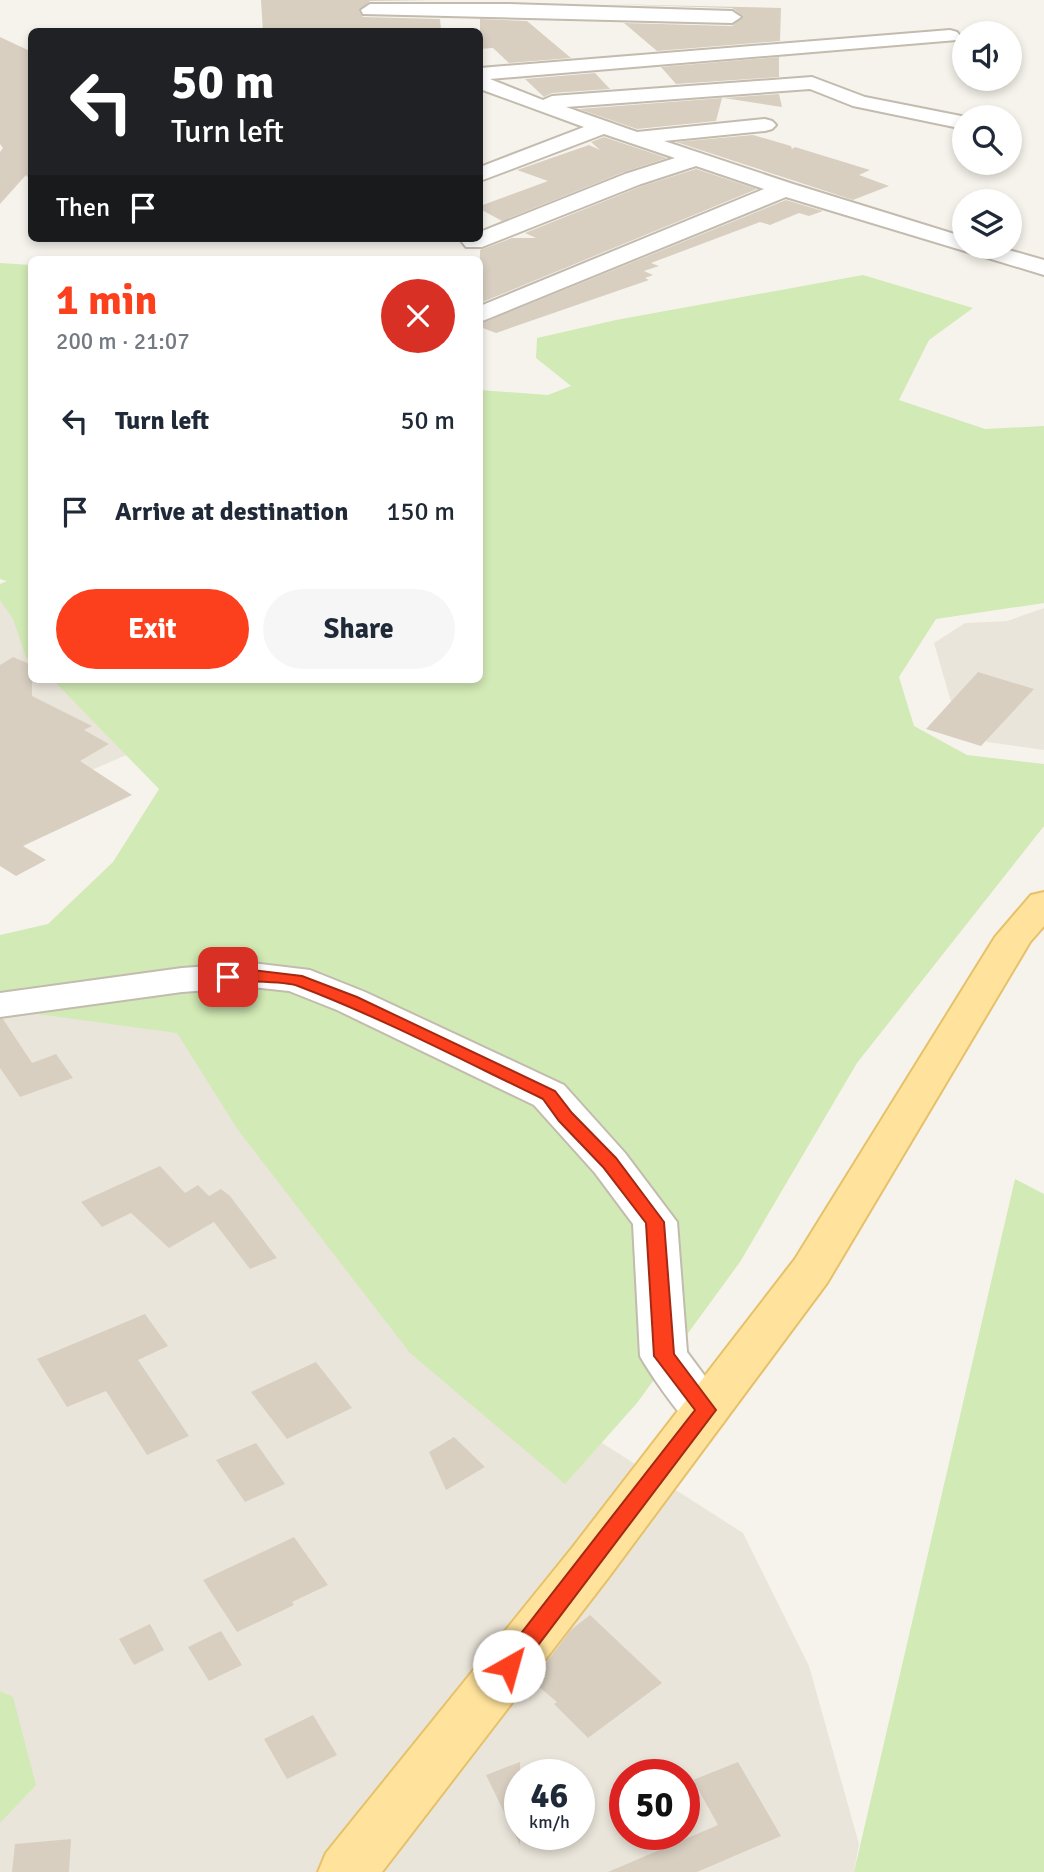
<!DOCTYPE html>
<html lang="en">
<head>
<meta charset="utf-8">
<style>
  body { margin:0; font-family:Signika,sans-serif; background:#f6f6f7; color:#1f2937; height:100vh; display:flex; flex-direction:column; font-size:26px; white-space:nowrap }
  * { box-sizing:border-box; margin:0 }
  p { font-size:23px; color:#747a83 }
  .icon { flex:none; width:38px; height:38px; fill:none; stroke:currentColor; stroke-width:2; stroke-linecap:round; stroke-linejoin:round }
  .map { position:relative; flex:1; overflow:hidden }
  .sheet { position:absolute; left:28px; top:256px; width:455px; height:427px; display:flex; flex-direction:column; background:#fff; border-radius:10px; box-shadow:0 4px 10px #0003 }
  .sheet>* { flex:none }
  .hud { position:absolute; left:28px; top:28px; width:455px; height:214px; border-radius:10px; box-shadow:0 4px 10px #0003; background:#202124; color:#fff; overflow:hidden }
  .fabs { position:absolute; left:952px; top:21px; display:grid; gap:14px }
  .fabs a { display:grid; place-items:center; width:70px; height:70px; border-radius:50%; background:#fff; box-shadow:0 4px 10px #0003; font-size:35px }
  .speed { position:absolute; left:504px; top:1759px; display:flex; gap:14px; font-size:35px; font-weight:700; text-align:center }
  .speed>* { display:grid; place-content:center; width:91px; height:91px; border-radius:50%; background:#fff; box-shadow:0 4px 10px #0003; line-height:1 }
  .speed small { font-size:18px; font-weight:400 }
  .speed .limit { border:10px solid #d22; background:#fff; color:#111 }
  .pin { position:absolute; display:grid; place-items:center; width:60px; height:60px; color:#fff; margin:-30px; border-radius:14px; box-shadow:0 4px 10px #0006 }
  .me { position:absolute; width:77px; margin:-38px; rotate:38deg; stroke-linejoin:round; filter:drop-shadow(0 0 5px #0008) }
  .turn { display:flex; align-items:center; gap:24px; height:147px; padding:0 28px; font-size:32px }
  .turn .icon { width:91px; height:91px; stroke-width:2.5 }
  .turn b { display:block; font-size:49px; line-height:60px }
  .then { display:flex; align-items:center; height:66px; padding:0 28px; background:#0003; gap:14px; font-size:26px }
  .round { display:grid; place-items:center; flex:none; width:74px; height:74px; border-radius:37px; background:#f6f6f7 }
  .summary { display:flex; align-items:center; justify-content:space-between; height:119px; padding:0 28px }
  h1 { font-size:42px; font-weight:700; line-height:52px; color:#fc3f1d }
  .button { display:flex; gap:14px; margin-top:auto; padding:14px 28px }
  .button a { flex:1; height:80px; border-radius:42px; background:#fc3f1d; color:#fff; font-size:28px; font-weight:700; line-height:80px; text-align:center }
  .button a+a { background:#f6f6f7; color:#1f2937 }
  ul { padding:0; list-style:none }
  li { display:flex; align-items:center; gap:21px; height:91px; padding:0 28px }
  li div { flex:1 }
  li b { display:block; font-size:26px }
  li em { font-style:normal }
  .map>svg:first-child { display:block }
  .residential { fill:#eae5da; fill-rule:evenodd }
  .green { fill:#d2eab5 }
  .building { fill:#d8cfc1 }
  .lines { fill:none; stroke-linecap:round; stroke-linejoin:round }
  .minor-casing { stroke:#c2bbae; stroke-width:4 }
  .major-casing { stroke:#e6c16a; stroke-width:4 }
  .minor { fill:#fff; fill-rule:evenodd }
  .major { fill:#ffe39c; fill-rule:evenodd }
  .route { fill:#fc3f1d; stroke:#a42913; stroke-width:2 }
</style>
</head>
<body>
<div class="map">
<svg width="1044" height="1872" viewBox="0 0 1044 1872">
  <rect width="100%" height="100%" fill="#f6f3ec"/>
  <!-- residential -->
  <path class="residential" d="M0,594L31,622L32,679H95L163,739L0,810Z
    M1044,608V750L987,742L951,702L934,643L965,623L1007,621Z
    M232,956L482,1366L743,1533L809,1666L859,1844L854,1872H0V992ZM520,1774H579V1834H520ZM625,1774H684V1834H625Z"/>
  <!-- green -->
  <path class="green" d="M0,263L31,265V662L26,657L13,619L0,600V584L7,581L0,579Z
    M863,275L973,308L929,340L899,400L985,429L1044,426V603L936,619L899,677L914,726L967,755L1044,764V826L857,1063L740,1262L637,1403L565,1484L410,1353L238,1130L177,1033L0,1009V935L48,924L113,862L159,789L52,679H480V390L548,395L571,386L536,358L537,338L616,320Z
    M1015,1179L1044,1194V1872H854Z
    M0,1691L13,1697L36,1785L0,1823Z"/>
  <!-- building -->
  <path class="building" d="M261,0H438L370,1L359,11L363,17L440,19L441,29L263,32Z
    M604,4L781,8L780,41L657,51L624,23L732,26L743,16L732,8Z
    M480,19L527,21L571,58L509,63L493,48L480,49Z
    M0,37L32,52V182L26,175L0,204V152L3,148L0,144Z
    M779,57V77L676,84L661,67Z
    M595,73L610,89L552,93L544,97L525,79Z
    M779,94L782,107L724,98Z
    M722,98L716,121L637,129L579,109Z
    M753,135L791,146L792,149L795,147L870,170L859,175L889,186L853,200L676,142Z
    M604,137L667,158L624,172L502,221L480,209V206L548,181L517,170L589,145L600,150L591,142Z
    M696,169L757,189L480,303V250L512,238H536L525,233L642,186Z
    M786,200L823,211L809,216L799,213L770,225L760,222L651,263L659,266L644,271L653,275L645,278L649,280L496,333L480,327V324Z
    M13,657L32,665V696L92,726L84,730L109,744L80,761L132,795L23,846L46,860L16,876L0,866V665Z
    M978,672L1034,689L981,746L926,729Z
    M0,1019H3L32,1063L56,1054L73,1078L20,1097L0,1068Z
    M160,1166L185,1193L198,1185L209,1196L221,1189L230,1196L277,1258L250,1269L214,1222L169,1248L131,1213L102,1227L81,1202Z
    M145,1314L168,1346L138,1360L189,1436L147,1455L106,1391L67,1407L37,1359Z
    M316,1362L352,1408L287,1439L251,1392Z
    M454,1437L485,1467L446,1490L429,1452Z
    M256,1443L285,1484L245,1502L216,1460Z
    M294,1537L328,1585L292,1602L294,1605L237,1632L203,1580Z
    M590,1615L662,1683L588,1738L554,1704L557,1702L532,1681L571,1630Z
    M150,1624L164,1650L134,1665L119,1639Z
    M221,1631L242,1665L209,1681L188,1647Z
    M313,1715L337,1755L287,1779L264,1739Z
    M520,1762V1845L486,1775Z
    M738,1762L781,1836L697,1872H608L718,1825L693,1780Z
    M71,1839L69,1872H12L15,1844Z"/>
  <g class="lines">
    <defs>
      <path id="minor" d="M370,4H509L732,11L741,17L732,23L363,14L361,10Z
        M950,30L957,32L960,36L957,40L490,79L543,100L552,96L812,77L865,97L966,117L964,129L853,106L810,89L566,107L637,132L765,119L772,121L776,125L772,129L765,131L664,141L793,184L964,237V247H998L1044,260V275L786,197L480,322V306L764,189L696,166L641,184L482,247H466L462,242L465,238H480V232L625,174L675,158L604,134L480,181V167L584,127L480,89V68Z
        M251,963L310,970L365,992L564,1085L625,1153L677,1222L687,1352L730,1410L723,1423C712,1427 702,1430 691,1424C680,1418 647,1369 640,1356L633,1224L595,1173L534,1105L337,1010L289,991L251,987L182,992L0,1017V993L182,968Z"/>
      <path id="major" d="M1044,892V926L1030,942L827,1283L608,1578L382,1872H318L326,1853L572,1548L795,1259L995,937L1031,895Z"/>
    </defs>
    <!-- minor casing -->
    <use href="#minor" class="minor-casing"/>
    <!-- major casing -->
    <use href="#major" class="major-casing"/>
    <!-- minor -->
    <use href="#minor" class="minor"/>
    <!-- major -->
    <use href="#major" class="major"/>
  </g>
  <!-- route -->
  <path class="route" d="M251,970L302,976L357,997L555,1091L572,1113L616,1158L664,1222L674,1354L716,1410L517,1673L509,1675L501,1673L498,1666L501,1659L695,1410L654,1356L646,1223L603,1167L559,1121L543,1099C462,1060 382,1018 298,986C281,979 227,984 220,977L228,972Z"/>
</svg>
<div class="fabs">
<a><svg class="icon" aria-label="sound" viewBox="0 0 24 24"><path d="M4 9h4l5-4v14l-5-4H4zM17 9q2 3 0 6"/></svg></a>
<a><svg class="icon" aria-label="search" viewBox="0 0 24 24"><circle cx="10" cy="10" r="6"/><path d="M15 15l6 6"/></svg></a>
<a><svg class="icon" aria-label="layers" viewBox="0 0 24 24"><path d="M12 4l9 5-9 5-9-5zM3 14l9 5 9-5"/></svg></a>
</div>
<div class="speed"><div>46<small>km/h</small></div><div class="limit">50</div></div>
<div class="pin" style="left:228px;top:977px;background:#d93025"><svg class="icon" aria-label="arrive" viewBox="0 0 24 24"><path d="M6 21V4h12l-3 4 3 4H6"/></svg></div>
<svg class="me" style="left:509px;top:1666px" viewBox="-20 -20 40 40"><circle r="19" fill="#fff"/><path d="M0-13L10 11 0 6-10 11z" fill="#fc3f1d"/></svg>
<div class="hud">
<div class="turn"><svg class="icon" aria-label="left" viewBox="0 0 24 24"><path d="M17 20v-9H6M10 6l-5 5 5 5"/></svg><div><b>50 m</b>Turn left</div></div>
<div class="then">Then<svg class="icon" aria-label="arrive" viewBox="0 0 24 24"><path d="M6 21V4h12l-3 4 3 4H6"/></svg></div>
</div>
<section class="sheet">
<div class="summary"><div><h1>1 min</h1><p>200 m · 21:07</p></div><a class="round" style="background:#d93025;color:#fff"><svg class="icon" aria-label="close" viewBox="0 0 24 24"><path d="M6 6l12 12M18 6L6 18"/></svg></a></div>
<ul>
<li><svg class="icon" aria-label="left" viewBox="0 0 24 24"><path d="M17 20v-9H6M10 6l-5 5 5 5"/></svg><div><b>Turn left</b></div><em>50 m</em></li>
<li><svg class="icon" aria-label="arrive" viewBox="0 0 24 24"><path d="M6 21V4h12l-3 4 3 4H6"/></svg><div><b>Arrive at destination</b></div><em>150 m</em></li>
</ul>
<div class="button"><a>Exit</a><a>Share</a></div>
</section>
</div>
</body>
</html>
